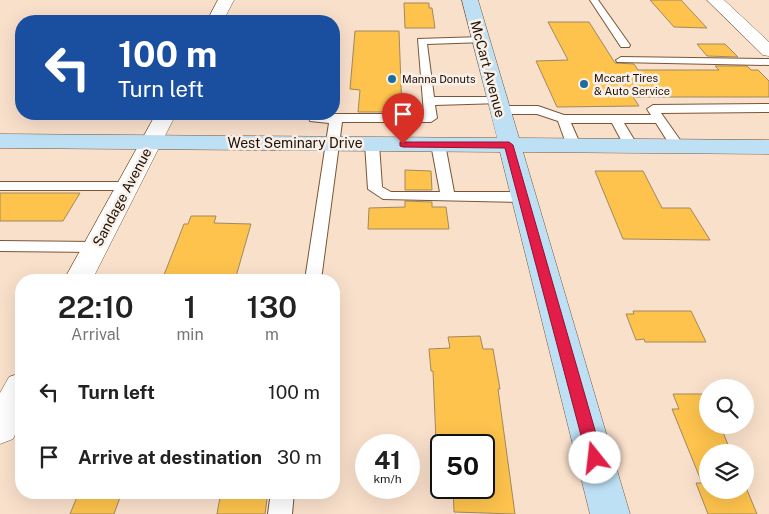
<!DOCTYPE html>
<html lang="en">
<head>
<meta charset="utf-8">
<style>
  body { margin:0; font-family:"Public Sans",sans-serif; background:#f6f6f6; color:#222; height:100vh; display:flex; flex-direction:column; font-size:19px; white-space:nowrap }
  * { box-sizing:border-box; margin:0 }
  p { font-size:16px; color:#767676 }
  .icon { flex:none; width:28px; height:28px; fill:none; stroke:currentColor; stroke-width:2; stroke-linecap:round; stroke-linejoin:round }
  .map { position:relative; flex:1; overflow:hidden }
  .side { position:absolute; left:15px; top:274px; width:325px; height:225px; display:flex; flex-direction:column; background:#fff; border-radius:20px; box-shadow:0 5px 20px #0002 }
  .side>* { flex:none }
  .hud { position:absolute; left:15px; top:15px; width:325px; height:105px; border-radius:20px; box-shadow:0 5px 20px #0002; background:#1a4fa0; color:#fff; overflow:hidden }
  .fabs { position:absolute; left:699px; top:379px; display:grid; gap:10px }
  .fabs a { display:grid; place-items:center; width:55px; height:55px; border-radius:50%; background:#fff; box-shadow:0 5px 20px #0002; font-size:25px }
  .speed { position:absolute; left:355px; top:434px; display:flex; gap:10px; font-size:25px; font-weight:700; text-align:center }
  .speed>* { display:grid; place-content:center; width:65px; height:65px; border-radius:50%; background:#fff; box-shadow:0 5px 20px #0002; line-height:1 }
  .speed small { font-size:12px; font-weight:400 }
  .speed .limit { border:2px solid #111; border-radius:8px; background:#fff; color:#111 }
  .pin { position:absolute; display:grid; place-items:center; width:42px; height:42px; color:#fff; margin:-51px -21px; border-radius:50% 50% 50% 0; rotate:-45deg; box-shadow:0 0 5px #0007 }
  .pin .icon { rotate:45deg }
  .me { position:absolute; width:55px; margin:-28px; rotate:344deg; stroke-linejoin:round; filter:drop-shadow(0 0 4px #0008) }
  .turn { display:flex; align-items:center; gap:18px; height:105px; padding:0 20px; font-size:22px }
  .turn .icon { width:65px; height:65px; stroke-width:2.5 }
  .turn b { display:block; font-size:35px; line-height:42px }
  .eta { display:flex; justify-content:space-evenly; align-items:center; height:85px; text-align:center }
  .eta b { font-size:30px; font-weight:600; line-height:35px }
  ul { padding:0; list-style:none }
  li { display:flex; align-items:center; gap:15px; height:65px; padding:0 20px }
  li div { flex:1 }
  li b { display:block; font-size:19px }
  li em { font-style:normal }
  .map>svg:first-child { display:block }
  .building { fill:#fec34d; stroke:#a1895e }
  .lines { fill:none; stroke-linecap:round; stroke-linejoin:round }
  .lane-casing { stroke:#7a5636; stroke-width:2 }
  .street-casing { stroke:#7a5636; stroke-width:1 }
  .secondary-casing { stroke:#7a5636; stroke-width:1 }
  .lane { fill:#fff; fill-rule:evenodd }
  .street { fill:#fff; fill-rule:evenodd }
  .secondary { fill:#bde0f5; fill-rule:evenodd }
  .route { fill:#e11d48; stroke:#92132f }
  .poi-dot { fill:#1e6d9f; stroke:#f9f0e9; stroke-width:2 }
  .labels { text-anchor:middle; stroke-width:5; stroke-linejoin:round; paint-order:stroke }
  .far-poi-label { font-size:11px; fill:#1e1004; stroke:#f9f0e9; text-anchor:start }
  .street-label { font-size:14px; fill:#1e1004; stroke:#f9f0e9 }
</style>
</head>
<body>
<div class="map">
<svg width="769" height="514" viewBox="0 0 769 514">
  <rect width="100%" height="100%" fill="#f9e0cb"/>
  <!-- building -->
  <path class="building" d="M650,0H681L707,28L674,27Z
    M404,3H429V8H432L435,28H405Z
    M548,22H589L615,63L634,64L638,70H719L715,66H747L751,70H758L769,81V97H633L639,106L557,107L536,61L568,60Z
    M355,31H399L402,112H358L360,90L350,89Z
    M697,44H725L738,57L707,56Z
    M405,170L431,171L432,190H405Z
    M595,171H643L662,208H690L710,240L623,239Z
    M0,193H80L63,221H0Z
    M405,201L432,202V207H446L449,229H368L369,208L405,207Z
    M191,216H216L214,223L251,224L235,280H162L184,224H188Z
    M633,311H691L706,342H645L644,339L636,340L626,314H634Z
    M480,336L483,349H493L500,389H498L515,514L454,512L453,488H484V445H448V441H436L433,371H431L429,349L450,348L448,337Z
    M673,394H707L708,425H720L731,452H708V490H745V485L757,514H708L696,483H702L672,409H679Z
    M79,492H122L114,514H70Z
    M221,492H268L265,514H217Z"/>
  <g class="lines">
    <defs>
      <path id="lane" d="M590,0H598L630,45L629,47H621Z
        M481,37L486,40L485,42L427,44L434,97H497L501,99V103L435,105L437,118L431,122H342L321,280H305L329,123L310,121L308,114H424L418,39Z
        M621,57L769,59V65L617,62L616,60Z
        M769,104V112L661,113L685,147L678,151L673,150L656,123H624L638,146L631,150L626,149L612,123H571L581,146L574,150L567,146L558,121L537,114H499L493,110L499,106H538L564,115H651L647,109L653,105Z
        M372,140L379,144L382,187L391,192H440L431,144L438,140L445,144L454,192H523L530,197L523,202L383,199L368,189L365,144Z
        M0,182H127L134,186L127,190H0Z
        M0,241L95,242L101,243L103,247L101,251L95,252L0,251Z
        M271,492H294L292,514H268Z"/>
      <path id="street" d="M218,0H234L223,21H207Z
        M707,0H724L769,42V56L763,55Z
        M156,114H176L92,280H64Z
        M21,373V422L13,439L0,444V393L9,377Z"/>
      <path id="secondary" d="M462,0H478L519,138L769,140V154L523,152L630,514H590L500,152L0,148V134L497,138Z"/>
    </defs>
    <!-- lane casing -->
    <use href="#lane" class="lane-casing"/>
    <!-- street casing -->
    <use href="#street" class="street-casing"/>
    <!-- secondary casing -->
    <use href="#secondary" class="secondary-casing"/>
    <!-- lane -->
    <use href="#lane" class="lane"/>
    <!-- street -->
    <use href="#street" class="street"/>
    <!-- secondary -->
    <use href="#secondary" class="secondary"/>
  </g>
  <!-- route -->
  <path class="route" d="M400,142H509L513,145L603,458L600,463L595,465L590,463L587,458L505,148L403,147L400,146Z"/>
  <!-- markers -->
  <g class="poi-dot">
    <circle cx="392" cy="79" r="5"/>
    <circle cx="584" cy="84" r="5"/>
  </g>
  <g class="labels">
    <!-- far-poi labels -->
    <g class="far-poi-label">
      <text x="594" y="82">Mccart Tires<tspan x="594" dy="13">&amp; Auto Service</tspan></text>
      <text x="402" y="83">Manna Donuts</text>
    </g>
    <!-- street labels -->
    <g class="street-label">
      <text transform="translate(488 69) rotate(75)" y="5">McCart Avenue</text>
      <text x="295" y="148">West Seminary Drive</text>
      <text transform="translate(122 197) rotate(-62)" y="5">Sandage Avenue</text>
    </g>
  </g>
</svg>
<div class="fabs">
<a><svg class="icon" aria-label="search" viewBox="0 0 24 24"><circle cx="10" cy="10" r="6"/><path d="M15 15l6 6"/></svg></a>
<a><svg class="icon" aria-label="layers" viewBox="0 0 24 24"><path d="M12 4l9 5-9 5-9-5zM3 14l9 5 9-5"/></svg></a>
</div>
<div class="speed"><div>41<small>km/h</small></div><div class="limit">50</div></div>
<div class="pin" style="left:403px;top:144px;background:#d93025"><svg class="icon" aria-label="arrive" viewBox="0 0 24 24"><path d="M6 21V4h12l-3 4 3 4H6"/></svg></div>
<svg class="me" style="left:595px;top:458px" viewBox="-20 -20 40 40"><circle r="19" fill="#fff"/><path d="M0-13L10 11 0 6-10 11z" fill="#e11d48"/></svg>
<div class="hud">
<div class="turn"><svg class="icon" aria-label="left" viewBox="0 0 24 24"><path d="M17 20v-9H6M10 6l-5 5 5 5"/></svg><div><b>100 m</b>Turn left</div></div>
</div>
<section class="side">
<div class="eta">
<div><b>22:10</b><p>Arrival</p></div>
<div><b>1</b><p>min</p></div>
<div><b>130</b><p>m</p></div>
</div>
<ul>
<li><svg class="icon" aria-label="left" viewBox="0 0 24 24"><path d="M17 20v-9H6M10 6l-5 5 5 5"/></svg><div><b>Turn left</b></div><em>100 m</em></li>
<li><svg class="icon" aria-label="arrive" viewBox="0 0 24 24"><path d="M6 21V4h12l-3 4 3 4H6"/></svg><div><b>Arrive at destination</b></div><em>30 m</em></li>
</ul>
</section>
</div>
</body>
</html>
